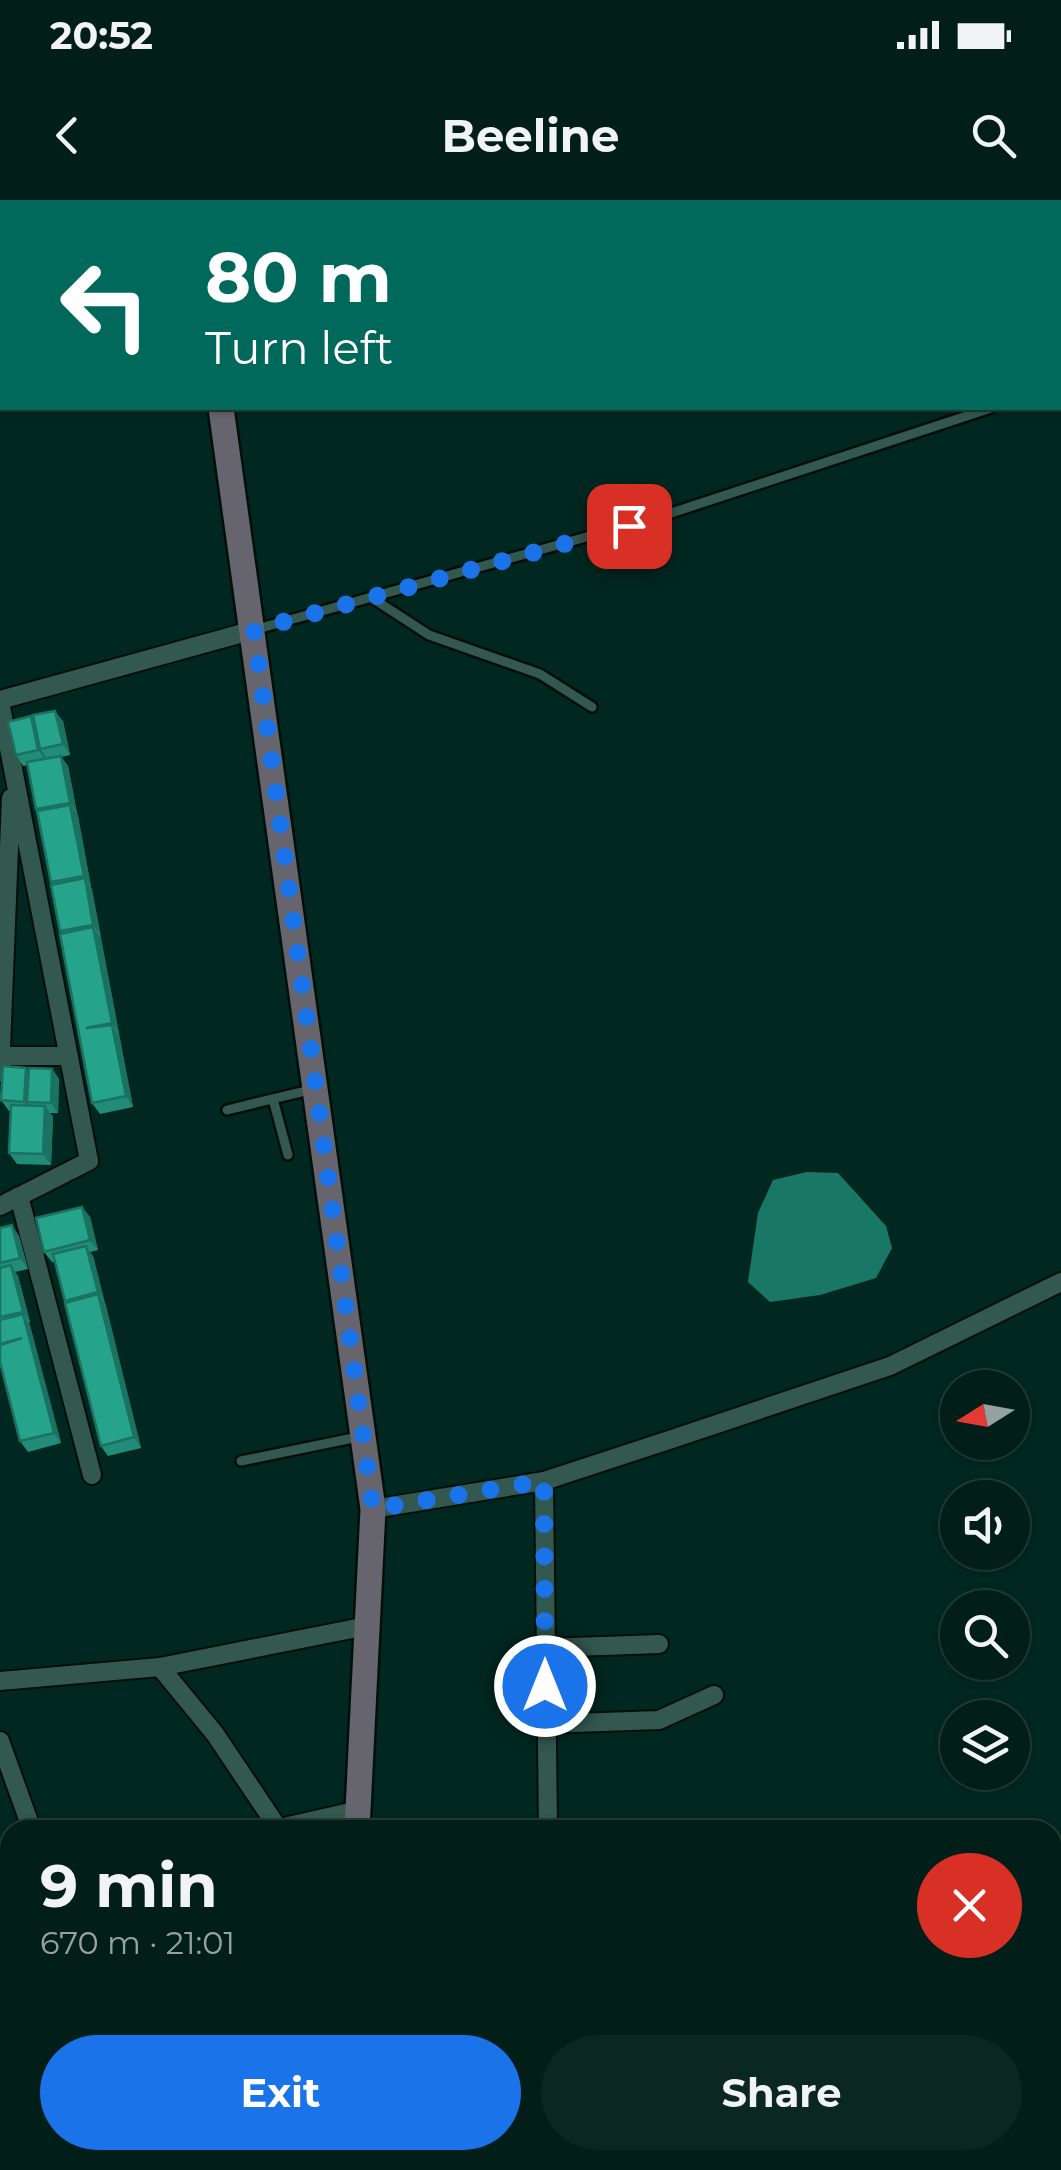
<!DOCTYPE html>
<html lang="en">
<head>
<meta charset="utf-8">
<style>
  body { margin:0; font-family:Montserrat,sans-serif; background:#0b2721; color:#f1f3f6; height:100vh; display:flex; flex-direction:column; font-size:38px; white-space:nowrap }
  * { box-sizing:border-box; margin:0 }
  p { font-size:32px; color:#96a2a2 }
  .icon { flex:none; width:55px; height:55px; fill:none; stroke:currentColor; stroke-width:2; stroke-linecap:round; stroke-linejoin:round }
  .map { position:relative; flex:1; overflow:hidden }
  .drawer { position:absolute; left:0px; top:1620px; width:1062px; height:350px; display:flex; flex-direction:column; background:#011e18; border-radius:30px 30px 0 0; box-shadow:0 2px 8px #0004,0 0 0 2px #233c37 }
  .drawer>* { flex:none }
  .hud { position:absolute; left:0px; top:0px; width:1062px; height:210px; box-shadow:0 2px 8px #0004,0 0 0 2px #233c37; background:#00695c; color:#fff; overflow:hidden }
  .needle { width:65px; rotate:259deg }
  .controls { position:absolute; left:940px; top:1170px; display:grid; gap:20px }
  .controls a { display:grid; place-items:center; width:90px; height:90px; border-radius:50%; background:#011e18; box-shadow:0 2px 8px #0004,0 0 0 2px #233c37; font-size:50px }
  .pin { position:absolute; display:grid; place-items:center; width:85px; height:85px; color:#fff; margin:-42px; border-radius:20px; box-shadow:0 5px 15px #0006 }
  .me { position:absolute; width:110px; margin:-55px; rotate:0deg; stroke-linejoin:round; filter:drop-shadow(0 0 8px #0008) }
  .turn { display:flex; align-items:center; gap:35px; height:210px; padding:0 40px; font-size:45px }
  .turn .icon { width:130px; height:130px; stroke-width:2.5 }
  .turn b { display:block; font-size:70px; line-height:85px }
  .round { display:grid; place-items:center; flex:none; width:105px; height:105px; border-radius:52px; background:#0b2721 }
  .head { display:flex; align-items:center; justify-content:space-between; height:170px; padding:0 40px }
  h1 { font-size:60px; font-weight:700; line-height:75px }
  .action { display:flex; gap:20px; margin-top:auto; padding:20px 40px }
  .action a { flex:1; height:115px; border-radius:60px; background:#1a73e8; color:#fff; font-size:40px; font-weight:700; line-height:115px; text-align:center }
  .action a+a { background:#0b2721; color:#f1f3f6 }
  .status { display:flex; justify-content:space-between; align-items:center; height:70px; padding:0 50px; background:#011e18; direction:ltr }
  .status svg { height:28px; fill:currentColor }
  header { display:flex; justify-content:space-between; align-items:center; height:130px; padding:0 40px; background:#011e18; font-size:45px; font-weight:700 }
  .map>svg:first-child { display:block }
  .water { fill:#197865 }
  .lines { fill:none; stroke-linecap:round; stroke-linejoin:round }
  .lane-casing { stroke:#000f0a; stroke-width:14 }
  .street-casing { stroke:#000f0a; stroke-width:22 }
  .secondary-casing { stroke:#000f0a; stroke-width:30 }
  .primary-casing { stroke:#000f0a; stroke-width:32 }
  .lane { stroke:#33584f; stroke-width:9 }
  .street { stroke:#33584f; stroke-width:18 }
  .secondary { stroke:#66646c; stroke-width:25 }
  .primary { stroke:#997188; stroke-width:28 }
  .wall { fill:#218c78 }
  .shaded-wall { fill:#1b7261 }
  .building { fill:#26a38b; stroke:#1b7261; stroke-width:2.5 }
  .route { stroke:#1a73e8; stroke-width:18; stroke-dasharray:0 32.4 }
</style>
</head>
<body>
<div class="status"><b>20:52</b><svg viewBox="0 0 49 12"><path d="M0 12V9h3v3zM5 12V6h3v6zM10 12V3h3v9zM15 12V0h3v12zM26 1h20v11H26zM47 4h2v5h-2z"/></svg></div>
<header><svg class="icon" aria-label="back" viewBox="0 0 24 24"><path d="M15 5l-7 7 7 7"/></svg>Beeline<svg class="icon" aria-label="search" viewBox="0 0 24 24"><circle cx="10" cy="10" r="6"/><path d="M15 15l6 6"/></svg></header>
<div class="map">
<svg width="1061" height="1970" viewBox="0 0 1061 1970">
  <rect width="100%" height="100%" fill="#012820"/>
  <!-- water -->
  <path class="water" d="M807,972L838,973L886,1026L892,1048L876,1078L820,1095L770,1102L748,1082L758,1013L773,980Z"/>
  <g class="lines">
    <defs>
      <path id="lane" d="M1060,185L1061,184
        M372,398L429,435L540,474L592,507
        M254,430L665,315L991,208
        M273,899L288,955
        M227,910L314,889
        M241,1261L358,1237"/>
      <path id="street" d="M1018,0L1019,2
        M0,500L254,430
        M0,502L89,961L0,1006
        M1,856H69
        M0,873L11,598
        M19,996L92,1275
        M544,1281L548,1630
        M373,1309L544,1281L672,1239L890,1166L1061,1082
        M545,1448L659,1444
        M160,1467L215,1534L278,1628
        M0,1481L160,1467L367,1426
        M545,1524L659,1520L714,1495
        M0,1541L32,1630
        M271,1630L359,1610
        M0,1831L10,1828
        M0,1936H10
        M104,1960L106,1970
        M227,1960L228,1970
        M564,1960L565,1970"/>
      <path id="secondary" d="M189,0L190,2
        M221,208L373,1309L357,1630
        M336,1960V1970"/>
      <path id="primary" d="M445,0L465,2
        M683,0L702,2
        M262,2L267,0
        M1060,48L1061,49
        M1060,76H1061"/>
    </defs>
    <!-- lane casing -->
    <use href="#lane" class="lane-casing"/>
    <!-- street casing -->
    <use href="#street" class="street-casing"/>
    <!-- secondary casing -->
    <use href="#secondary" class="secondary-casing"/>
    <!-- primary casing -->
    <use href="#primary" class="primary-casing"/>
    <!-- lane -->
    <use href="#lane" class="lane"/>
    <!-- street -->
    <use href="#street" class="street"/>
    <!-- secondary -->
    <use href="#secondary" class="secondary"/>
    <!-- primary -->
    <use href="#primary" class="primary"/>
  </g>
  <!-- wall -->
  <path class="wall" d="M63,521L70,555L61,557L68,566L133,907L100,914L92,903L52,685L28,565L23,566L16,555L34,522Z
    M52,869L59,879L58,913H50L53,917L51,965L17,964L9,953L11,911H9L1,900L29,872Z
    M82,1007L90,1017L98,1050L90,1052L93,1056L141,1248L108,1256L101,1246L55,1062H52L44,1052Z
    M0,1028L19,1036L28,1069L15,1072L18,1076L30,1122L29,1123L61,1243L28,1252L20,1241L0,1162Z"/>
  <!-- shaded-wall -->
  <path class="shaded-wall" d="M55,511L63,521L70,555L63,544Z
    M31,516L38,527L40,549L44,554L46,561L38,550Z
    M61,556L68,566L77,613L70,603Z
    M70,605L78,615L91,686L84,676Z
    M85,678L92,689L101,736L93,725Z
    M93,727L101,738L119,833L112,823Z
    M112,825L119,835L133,907L126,896Z
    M26,868L33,878L27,902L32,908V912L24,902Z
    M52,869L59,879L58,913L51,903Z
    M45,906L53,917L51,965L43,954Z
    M82,1007L90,1017L98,1050L90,1040Z
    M12,1025L19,1036L28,1069L20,1058Z
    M86,1046L93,1056L105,1103L98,1092Z
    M11,1065L18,1076L30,1122L23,1112Z
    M98,1094L106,1105L141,1248L134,1237Z
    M23,1114L30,1125L61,1243L54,1233Z"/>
  <!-- building -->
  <path class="building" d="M1060,112L1061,113L1060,154Z
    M55,511L63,544L40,549L33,515Z
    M31,516L38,550L16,555L8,522Z
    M61,556L70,603L36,609L27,562Z
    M70,605L84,676L51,682L37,611Z
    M85,678L93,725L60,731L51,685Z
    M93,727L112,823L86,828L112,825L126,896L92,903L60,734Z
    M3,866L26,868L24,902L1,900Z
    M29,868L52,869L51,903L27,902Z
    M11,905L45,906L43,954L9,953Z
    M82,1007L90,1040L44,1052L36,1018Z
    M12,1025L20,1058L0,1063V1028Z
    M86,1046L98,1092L65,1101L53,1054Z
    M11,1065L23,1112L0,1117V1068Z
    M98,1094L134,1237L101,1246L65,1103Z
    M23,1114L54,1233L20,1241L0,1162V1145L22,1138L0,1144V1120Z"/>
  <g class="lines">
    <!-- route -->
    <path class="route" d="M545,1486L544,1281L373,1309L254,430L629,326"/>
  </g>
</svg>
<div class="controls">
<a><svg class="needle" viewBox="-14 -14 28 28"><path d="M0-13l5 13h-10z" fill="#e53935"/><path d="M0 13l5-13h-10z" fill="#96a2a2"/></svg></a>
<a><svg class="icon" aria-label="sound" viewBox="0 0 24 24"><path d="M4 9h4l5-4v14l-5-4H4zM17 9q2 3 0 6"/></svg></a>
<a><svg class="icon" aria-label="search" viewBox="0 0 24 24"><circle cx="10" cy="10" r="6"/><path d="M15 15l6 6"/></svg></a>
<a><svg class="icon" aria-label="layers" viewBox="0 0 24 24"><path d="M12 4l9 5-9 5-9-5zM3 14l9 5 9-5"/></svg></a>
</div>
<div class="pin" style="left:629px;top:326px;background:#d93025"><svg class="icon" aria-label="arrive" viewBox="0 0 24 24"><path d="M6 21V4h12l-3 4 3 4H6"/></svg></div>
<svg class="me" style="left:545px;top:1486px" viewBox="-20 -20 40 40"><circle r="17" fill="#1a73e8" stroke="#fff" stroke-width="3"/><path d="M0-11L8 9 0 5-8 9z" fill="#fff"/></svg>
<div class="hud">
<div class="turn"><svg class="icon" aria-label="left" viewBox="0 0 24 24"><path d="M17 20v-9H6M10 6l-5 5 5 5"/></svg><div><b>80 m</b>Turn left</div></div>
</div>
<section class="drawer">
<div class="head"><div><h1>9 min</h1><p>670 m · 21:01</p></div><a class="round" style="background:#d93025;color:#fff"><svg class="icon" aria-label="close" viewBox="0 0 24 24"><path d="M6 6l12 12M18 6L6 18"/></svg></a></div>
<div class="action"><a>Exit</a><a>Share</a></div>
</section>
</div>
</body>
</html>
